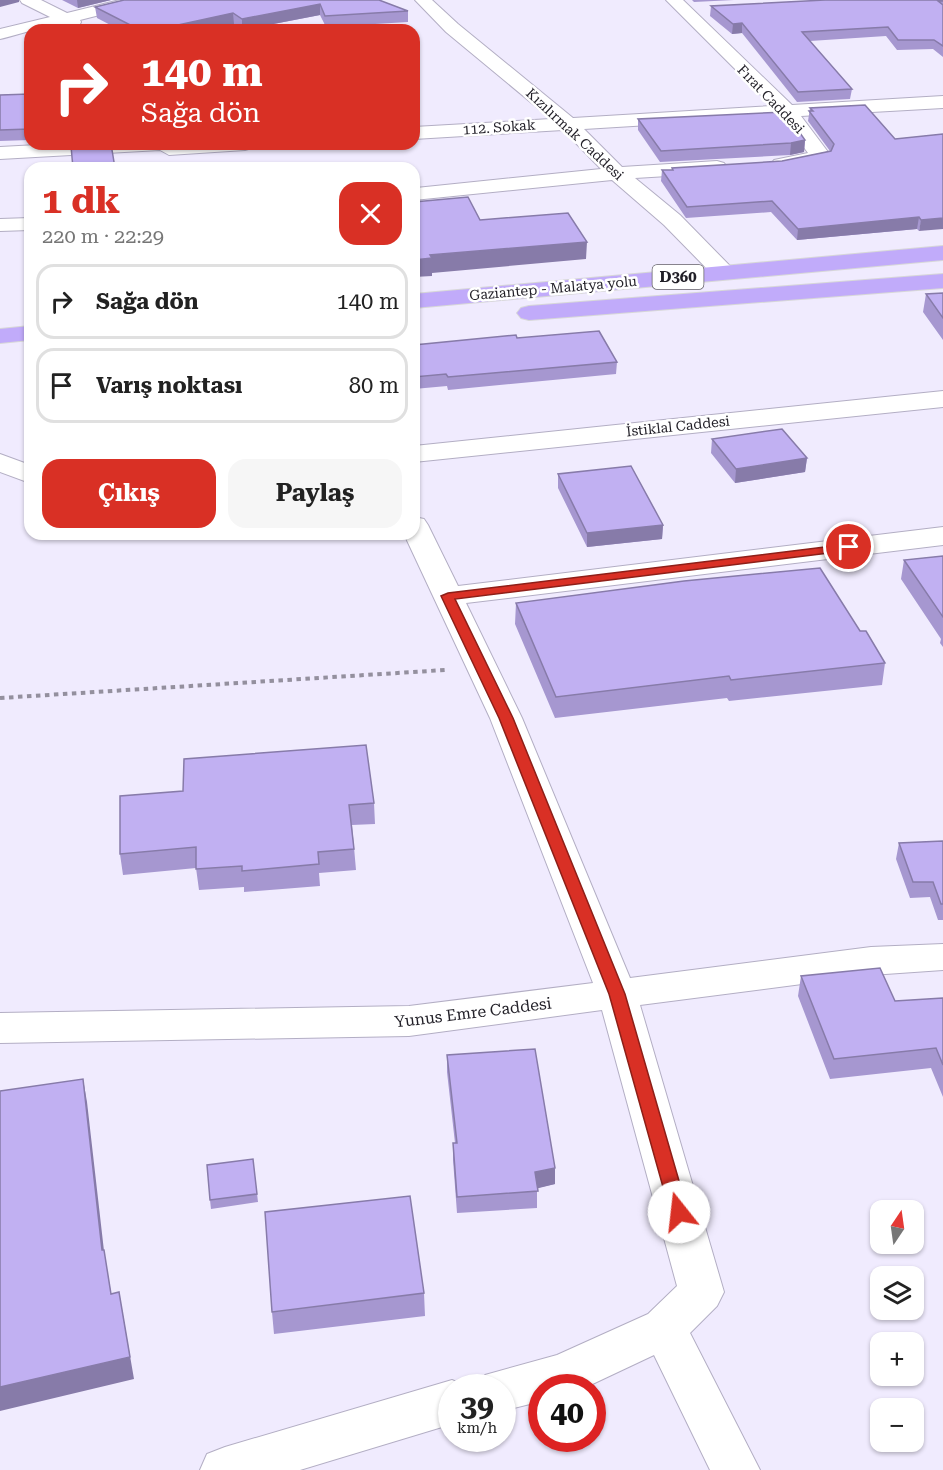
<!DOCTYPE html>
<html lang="tr">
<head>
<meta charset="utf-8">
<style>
  body { margin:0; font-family:"Roboto Serif",serif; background:#f6f6f6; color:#222; height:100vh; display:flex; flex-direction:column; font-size:22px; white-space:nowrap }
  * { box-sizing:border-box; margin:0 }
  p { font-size:20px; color:#767676 }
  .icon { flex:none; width:33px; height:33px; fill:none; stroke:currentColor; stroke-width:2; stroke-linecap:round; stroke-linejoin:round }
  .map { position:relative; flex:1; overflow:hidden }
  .drawer { position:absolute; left:24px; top:162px; width:396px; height:378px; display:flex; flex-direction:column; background:#fff; border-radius:18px; box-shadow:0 2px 4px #0004 }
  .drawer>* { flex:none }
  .top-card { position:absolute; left:24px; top:24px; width:396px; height:126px; border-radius:18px; box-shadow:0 2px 4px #0004; background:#d93025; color:#fff; overflow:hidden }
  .needle { width:39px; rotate:13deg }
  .buttons { position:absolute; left:870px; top:1200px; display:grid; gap:12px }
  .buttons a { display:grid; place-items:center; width:54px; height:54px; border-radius:12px; background:#fff; box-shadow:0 2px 4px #0004; font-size:30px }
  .speed { position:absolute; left:438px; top:1374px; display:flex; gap:12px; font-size:30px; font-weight:700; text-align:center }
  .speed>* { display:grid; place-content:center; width:78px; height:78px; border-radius:50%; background:#fff; box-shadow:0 2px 4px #0004; line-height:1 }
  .speed small { font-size:15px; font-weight:400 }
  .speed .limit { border:9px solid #d22; background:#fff; color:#111 }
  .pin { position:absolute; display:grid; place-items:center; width:51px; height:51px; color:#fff; margin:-26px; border:3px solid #fff; border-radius:50%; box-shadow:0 2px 6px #0007 }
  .me { position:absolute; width:66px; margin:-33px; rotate:344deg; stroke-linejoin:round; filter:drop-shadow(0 0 4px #0008) }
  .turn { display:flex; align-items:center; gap:21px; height:126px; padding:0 18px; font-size:27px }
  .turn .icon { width:78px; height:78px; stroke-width:2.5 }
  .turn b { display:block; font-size:42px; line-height:51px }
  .round { display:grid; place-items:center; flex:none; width:63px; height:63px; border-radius:18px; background:#f6f6f6 }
  .head { display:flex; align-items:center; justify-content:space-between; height:102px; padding:0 18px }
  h1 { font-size:36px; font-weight:700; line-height:45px; color:#d93025 }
  .primary-button { display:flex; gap:12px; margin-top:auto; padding:12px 18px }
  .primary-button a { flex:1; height:69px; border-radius:18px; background:#d93025; color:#fff; font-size:24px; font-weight:700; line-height:69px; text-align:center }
  .primary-button a+a { background:#f6f6f6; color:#222 }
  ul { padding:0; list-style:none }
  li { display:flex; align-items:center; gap:18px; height:75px; margin:0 12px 9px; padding:0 6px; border:3px solid #e0e0e0; border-radius:18px }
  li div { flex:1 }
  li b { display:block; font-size:22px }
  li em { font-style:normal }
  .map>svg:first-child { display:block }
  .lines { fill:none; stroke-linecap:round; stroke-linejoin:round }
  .minor-casing { stroke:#b3aec4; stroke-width:2 }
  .highway-casing { stroke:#d7d7d8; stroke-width:2 }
  .path { stroke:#94909e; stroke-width:4; stroke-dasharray:4.5 4.5; stroke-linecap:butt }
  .minor { fill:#fff; fill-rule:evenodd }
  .highway { fill:#c1abfa; fill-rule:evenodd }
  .wall { fill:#a697d0 }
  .shaded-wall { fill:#877ba9 }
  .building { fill:#c1b0f2; stroke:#877ba9; stroke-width:1.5 }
  .route { fill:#d93025; stroke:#8d1f18; stroke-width:1.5 }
  .labels { text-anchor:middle; stroke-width:5; stroke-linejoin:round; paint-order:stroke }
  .far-street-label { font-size:14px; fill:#211f27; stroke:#fff }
  .shield { fill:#fff; stroke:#646268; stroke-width:1.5 }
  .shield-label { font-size:15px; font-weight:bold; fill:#211f27 }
  .street-label { font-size:16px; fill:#211f27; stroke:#fff }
</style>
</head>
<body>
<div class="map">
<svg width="943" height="1470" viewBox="0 0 943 1470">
  <rect width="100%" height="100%" fill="#f0ebfe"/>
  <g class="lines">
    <defs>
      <path id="minor" d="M20,0H41L67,13L120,0H149L147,3L80,20L81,22L79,26C72,27 67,24 60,25C38,27 21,34 0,39V29L50,17L22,3Z
        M415,0H432L458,24L573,118L772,106L666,0H683L792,105L943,96V108L801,116L831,156L828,160L781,170L774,168L771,164L774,160L808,153L782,117L584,129L622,167L717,161L724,163L727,167L724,171L717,173L635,178L680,215L731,267L734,272L731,277L723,279L715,277L664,225L612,180L414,200V188H416L601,169L563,130L414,139V127L551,119L446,32Z
        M56,144H255L252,148L245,150L169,155L160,150L0,159V147Z
        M30,218V230L0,231V219Z
        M943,391V407L414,462V446Z
        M0,454L30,465V483L0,472Z
        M414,517L424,519L428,525L458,586L943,527V545L466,603L522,718L630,978L871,947L943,944V970L871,975L640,1005L724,1292L717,1306L690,1333L760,1470H710L654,1355L584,1388H542V1401L502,1411V1388H479L485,1375L557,1355L648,1314L677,1286L602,1010L409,1036L0,1043V1013L409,1006L593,983L490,718L404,534H414Z
        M452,1380L469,1388H452V1424L300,1470H200L207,1454L225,1447Z"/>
      <path id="highway" d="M943,246V260L414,308V294Z
        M943,274V288L529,320L521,318L517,313L521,308L529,306Z
        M30,326V340L0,343V329Z"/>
    </defs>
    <!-- minor casing -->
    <use href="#minor" class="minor-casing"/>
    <!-- highway casing -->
    <use href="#highway" class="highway-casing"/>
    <!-- path -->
    <path class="path" d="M0,698L445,670"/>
    <!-- minor -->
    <use href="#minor" class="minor"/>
    <!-- highway -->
    <use href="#highway" class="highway"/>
  </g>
  <!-- wall -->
  <path class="wall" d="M62,0H111L78,8Z
    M379,0L408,11V22L326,27L320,15L242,30L234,24L207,30H120L97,18L95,7Z
    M692,0H734L694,2Z
    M943,0V57L933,49L897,50L886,36L810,41L852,89L850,99L797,102L742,33L732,34L710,16L711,6Z
    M30,94V140L0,141V95Z
    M810,108L895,139L943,134L919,231L917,229L797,240L771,212L686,218L661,181L662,170H672V168L782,161L830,151L808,121Z
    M638,119L805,140L804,152L790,155L660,162L638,130Z
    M943,293V340L923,312L926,294Z
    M517,338L617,362L616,374L448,390L447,386L414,389V345Z
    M712,439L807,458L805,472L735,483L711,453Z
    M558,474L663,525L662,539L587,547L558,488Z
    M943,556V647L940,643L941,639L901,579L904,560Z
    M516,603L860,631L885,663L882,685L729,701L727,698L555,718L515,624Z
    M120,796L374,803L375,824L352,825L356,870L319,873L320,886L244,892V887L199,890L196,868L123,875L120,854Z
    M943,841V920H938L930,897L910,898L896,859L899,843Z
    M801,976L895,1001L943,998V1097L931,1068L830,1079L798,996Z
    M447,1055L555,1184L537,1188V1208L457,1213L453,1160V1143H455L447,1072Z
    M253,1159L258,1202L211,1209L210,1200Z
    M424,1293L425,1316L274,1334L272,1312Z"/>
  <!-- shaded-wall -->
  <path class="shaded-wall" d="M0,0H19V2L0,7Z
    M77,0H111L78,8Z
    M320,4V15L242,30V19Z
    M233,13L234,24L207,30H155Z
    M742,23V33L732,34L733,24Z
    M805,140L804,152L790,155L791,143Z
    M919,217L917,229L797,240L798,229Z
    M943,218V229L919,231L921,220Z
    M587,242L586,259L432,273V276L414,277V260L430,255Z
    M807,458L805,472L735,483L736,469Z
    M663,525L662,539L587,547V533Z
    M83,1079L87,1102L104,1251L115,1317L102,1250Z
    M555,1168V1184L535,1189V1172Z
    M119,1292L134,1379L0,1411V1387Z"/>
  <!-- building -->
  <path class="building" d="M124,0H379L408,11L325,16L320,4L242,19L233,13L155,30H140L95,7Z
    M825,0H943V1H938L943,5V46L934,40H898L888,27L802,32L852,89L798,92L742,23L733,24L711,6Z
    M30,94V129L0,130V95Z
    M865,105L895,139L943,134V218L921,220L919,217L798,229L772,201L687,207L662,170H673L672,168L782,161L831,151L834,144L809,111H813L810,108Z
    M785,112L805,140L791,143L661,151L638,119Z
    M111,144L115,168H73L71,146Z
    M468,197L480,220L568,213L587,242L430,255L432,258L414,260V202Z
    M943,293V318L926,294Z
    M599,331L617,362L448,377L446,374L414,377V345L516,335L517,338Z
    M782,429L807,458L736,469L712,439Z
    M631,466L663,525L587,533L558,474Z
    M943,556V617L904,560Z
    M820,568L860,631H866L885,663L731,680L729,676L556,697L516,603L684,581Z
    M366,745L374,803L349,805L354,849L318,852L319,864L242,871V866L196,869V847L120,854V796L183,791L184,759Z
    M943,841V904H941L933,882H913L899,843Z
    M880,968L895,1001L943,998V1065L936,1048L834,1059L801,976Z
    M535,1049L555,1168L535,1172L538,1191L457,1197L453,1143H457L447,1055Z
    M83,1079L102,1250H104L111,1294L119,1292L130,1357L0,1387V1091Z
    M253,1159L257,1194L210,1200L207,1165Z
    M410,1196L424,1293L272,1312L265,1212Z"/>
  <!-- route -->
  <path class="route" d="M849,544L855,547L853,550L455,599L513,718L625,994L688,1212L685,1217L679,1219L673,1217L670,1212L609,994L499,718L441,596L448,593Z"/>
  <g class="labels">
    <!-- far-street labels -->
    <g class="far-street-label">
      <text transform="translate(771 99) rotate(46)" y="5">Fırat Caddesi</text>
      <text transform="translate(499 127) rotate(-4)" y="5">112. Sokak</text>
      <text transform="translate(575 134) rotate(43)" y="5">Kızılırmak Caddesi</text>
      <text transform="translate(553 288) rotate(-5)" y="5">Gaziantep - Malatya yolu</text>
      <text transform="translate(678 426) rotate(-6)" y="5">İstiklal Caddesi</text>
    </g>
    <!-- shield labels -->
    <rect class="shield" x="652.5" y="265" width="51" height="24" rx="4.5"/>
    <g class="shield-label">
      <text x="678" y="282">D360</text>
    </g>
    <!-- street labels -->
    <g class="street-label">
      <text transform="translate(473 1012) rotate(-7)" y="6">Yunus Emre Caddesi</text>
    </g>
  </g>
</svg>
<div class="buttons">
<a><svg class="needle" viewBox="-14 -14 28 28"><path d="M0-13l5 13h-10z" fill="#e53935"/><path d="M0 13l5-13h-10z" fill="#767676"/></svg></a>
<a><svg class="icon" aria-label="layers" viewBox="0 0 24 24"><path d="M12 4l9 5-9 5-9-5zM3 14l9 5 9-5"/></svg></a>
<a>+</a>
<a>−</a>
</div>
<div class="speed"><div>39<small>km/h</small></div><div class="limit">40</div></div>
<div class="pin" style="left:849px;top:547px;background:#d93025"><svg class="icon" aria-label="arrive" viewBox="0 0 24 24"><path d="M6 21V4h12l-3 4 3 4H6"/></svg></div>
<svg class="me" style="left:679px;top:1212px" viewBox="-20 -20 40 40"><circle r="19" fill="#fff"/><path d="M0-13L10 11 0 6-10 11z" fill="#d93025"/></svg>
<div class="top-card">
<div class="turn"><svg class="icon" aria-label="right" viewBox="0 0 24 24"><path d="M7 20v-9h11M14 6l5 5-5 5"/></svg><div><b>140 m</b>Sağa dön</div></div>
</div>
<section class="drawer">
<div class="head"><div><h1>1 dk</h1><p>220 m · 22:29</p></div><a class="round" style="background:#d93025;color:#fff"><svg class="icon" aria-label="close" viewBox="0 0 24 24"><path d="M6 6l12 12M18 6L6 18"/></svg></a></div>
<ul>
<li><svg class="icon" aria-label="right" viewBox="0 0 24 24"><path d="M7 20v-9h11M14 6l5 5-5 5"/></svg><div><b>Sağa dön</b></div><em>140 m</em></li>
<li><svg class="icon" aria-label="arrive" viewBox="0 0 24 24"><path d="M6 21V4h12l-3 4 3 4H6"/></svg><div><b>Varış noktası</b></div><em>80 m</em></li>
</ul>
<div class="primary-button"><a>Çıkış</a><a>Paylaş</a></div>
</section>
</div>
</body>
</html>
